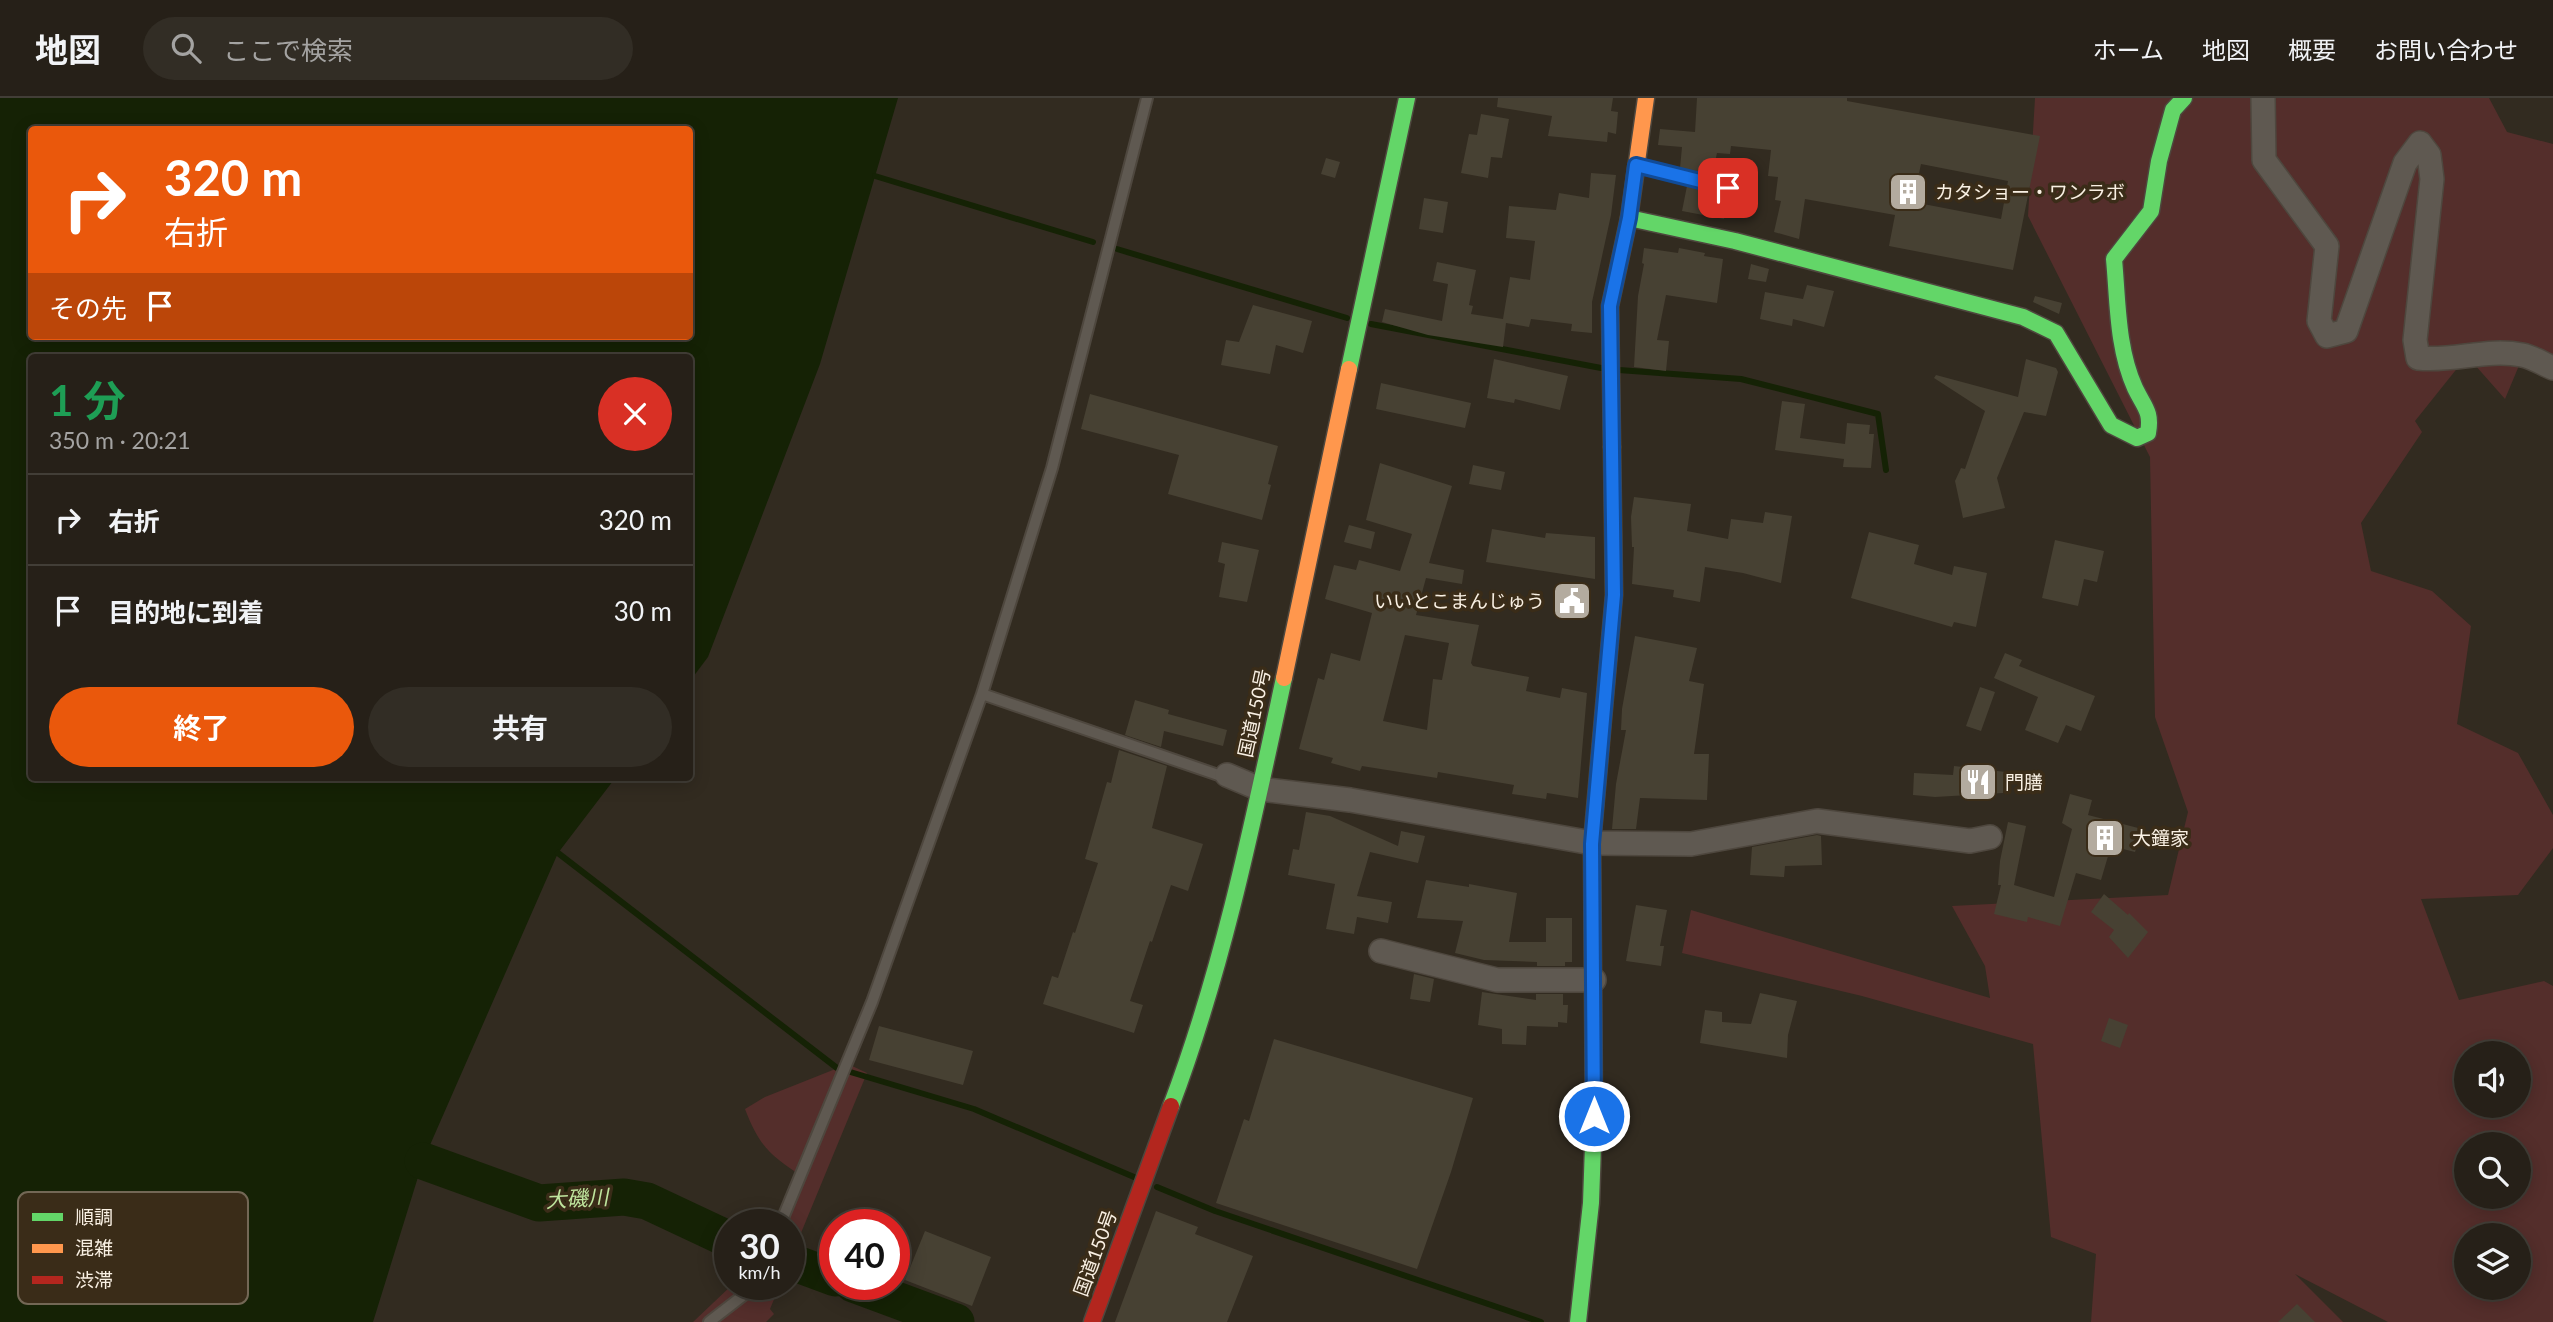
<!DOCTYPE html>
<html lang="ja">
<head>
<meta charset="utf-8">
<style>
  body { margin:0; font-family:Lato,"Noto Sans JP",sans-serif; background:#322d25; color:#f1f3f6; height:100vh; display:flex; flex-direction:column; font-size:26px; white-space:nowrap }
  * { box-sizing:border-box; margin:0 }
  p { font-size:23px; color:#a4a3a2 }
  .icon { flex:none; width:38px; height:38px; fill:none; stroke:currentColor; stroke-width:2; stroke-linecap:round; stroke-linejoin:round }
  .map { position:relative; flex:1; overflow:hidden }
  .drawer { position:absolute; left:28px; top:256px; width:665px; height:427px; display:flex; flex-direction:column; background:#262018; border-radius:7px; box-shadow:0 4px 18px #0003,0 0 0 2px #423e37 }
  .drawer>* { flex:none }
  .banner { position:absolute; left:28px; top:28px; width:665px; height:214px; border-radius:7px; box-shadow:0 4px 18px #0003,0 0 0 2px #423e37; background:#ea580c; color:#fff; overflow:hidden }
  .controls { position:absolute; left:2454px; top:943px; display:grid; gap:14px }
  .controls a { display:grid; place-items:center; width:77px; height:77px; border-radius:50%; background:#262018; box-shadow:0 4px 18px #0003,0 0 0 2px #423e37; font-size:35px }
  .speed { position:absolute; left:714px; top:1111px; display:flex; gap:14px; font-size:35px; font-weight:700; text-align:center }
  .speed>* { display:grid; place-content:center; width:91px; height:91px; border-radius:50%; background:#262018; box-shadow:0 4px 18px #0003,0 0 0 2px #423e37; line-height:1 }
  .speed small { font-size:18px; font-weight:400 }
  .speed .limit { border:10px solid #d22; background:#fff; color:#111 }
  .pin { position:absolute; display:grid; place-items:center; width:60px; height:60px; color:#fff; margin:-30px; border-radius:14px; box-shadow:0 4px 10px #0006 }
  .me { position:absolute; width:77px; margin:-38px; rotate:0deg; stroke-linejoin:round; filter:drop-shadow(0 0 5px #0008) }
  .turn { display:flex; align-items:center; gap:24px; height:147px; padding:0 21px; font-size:32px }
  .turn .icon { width:91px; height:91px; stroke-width:2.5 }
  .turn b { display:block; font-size:49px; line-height:60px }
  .then { display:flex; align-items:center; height:66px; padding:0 21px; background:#0003; gap:14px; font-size:26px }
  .round { display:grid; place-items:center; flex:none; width:74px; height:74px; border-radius:37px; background:#322d25 }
  .head { display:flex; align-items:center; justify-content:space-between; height:119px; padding:0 21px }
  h1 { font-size:42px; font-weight:700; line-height:52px; color:#1e9e55 }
  .primary-button { display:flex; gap:14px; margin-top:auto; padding:14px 21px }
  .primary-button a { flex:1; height:80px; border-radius:42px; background:#ea580c; color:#fff; font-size:28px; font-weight:700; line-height:80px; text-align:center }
  .primary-button a+a { background:#322d25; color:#f1f3f6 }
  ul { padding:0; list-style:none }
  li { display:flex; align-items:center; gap:21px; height:91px; padding:0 21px; border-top:2px solid #423e37 }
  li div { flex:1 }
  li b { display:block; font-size:26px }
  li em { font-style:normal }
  header { display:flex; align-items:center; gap:42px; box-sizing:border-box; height:98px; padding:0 35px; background:#262018; border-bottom:2px solid #423e37 }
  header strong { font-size:33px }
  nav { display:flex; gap:38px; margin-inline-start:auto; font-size:24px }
  .search { width:490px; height:63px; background:#322d25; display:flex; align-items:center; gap:18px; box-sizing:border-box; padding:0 24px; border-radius:38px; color:#a4a3a2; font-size:26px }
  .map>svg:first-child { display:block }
  .green { fill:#542e2b; fill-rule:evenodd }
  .water { fill:#152205; fill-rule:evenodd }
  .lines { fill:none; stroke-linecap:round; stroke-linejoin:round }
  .stream { stroke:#152205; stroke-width:6 }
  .river { stroke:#152205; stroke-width:37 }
  .building { fill:#474133; fill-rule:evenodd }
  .lane-casing { stroke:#4e473e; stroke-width:14 }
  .street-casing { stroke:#4e473e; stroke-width:26 }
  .fast-casing { stroke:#4e473e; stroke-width:19 }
  .slow-casing { stroke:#4e473e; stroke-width:19 }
  .jam-casing { stroke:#4e473e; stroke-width:19 }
  .lane { stroke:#5f5951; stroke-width:10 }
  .street { stroke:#5f5951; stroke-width:23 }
  .fast { stroke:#63d668; stroke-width:16 }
  .slow { stroke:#ff974d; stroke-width:16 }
  .jam { stroke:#b3261e; stroke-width:16 }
  .route-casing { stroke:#114b97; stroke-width:18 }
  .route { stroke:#1a73e8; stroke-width:12 }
  .labels { text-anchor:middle; stroke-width:7; stroke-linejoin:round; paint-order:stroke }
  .poi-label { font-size:19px; fill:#f9f0e3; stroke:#3a2c18; text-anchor:start }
  .street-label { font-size:19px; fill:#f9f0e3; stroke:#3a2c18 }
  .water-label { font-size:21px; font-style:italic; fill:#bfe59e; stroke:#3a2c18 }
  .key { fill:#3a2c18; stroke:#736755; stroke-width:2 }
  .key-label { font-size:19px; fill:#f9f0e3 }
</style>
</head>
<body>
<header>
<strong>地図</strong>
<div class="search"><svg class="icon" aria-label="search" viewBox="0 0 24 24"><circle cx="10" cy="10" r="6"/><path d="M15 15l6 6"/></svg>ここで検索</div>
<nav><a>ホーム</a><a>地図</a><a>概要</a><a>お問い合わせ</a></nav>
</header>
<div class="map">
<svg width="2553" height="1224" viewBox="0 0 2553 1224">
  <rect width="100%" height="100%" fill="#322b20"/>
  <!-- green -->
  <path class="green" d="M2035,0H2489L2507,34L2553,46V257L2523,258L2505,301L2467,258L2415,323L2422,334L2361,425L2371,473L2432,493L2471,528L2457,626L2518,655L2553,717V750L2518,797L2421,801L2459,902L2544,883L2553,888V1224H2388L2295,1176L2343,1224H2091L2096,1156L2051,1139L2033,946L1862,898L1682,855L1691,812L1990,900L1985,868L1952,808L2168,797L2188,714L2155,619L2150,359L2028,118ZM2466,956H2518V1008H2466ZM2466,1046H2518V1099H2466ZM2466,1138H2518V1190H2466Z
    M848,966L867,975L789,1164V1127H772L805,1080C771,1058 760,1050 745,1011L765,999Z
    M732,1187H780L770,1211L774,1216L766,1224H693Z"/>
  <!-- water -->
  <path class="water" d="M0,0H898L820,266L708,559L690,583V259H32V679H616L558,755L423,1063L373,1224H0ZM32,32H690V238H32Z"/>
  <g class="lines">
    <!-- stream -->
    <path class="stream" d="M875,78L1093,144
      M1117,151L1347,220
      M1371,226L1601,270
      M1619,272L1741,281L1878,316L1886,372
      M558,755L837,970L974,1011L1134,1079
      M1157,1089L1215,1113L1541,1224"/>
    <!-- river -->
    <path class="river" d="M423,1063L539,1105L624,1099L647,1103L730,1142
      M789,1163L835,1180
      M853,1186L956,1224"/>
  </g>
  <!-- building -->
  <path class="building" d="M1498,0H1613L1611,13L1618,14L1616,36L1608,34L1607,44L1548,38L1552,18L1497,9Z
    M1697,0H1847V3L2040,38L2013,172L1889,148L1895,117L1805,101L1799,141L1774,134L1781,103L1775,102L1778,79L1768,78L1771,52L1731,48L1730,56L1717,55L1712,78L1680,70L1682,49L1658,47L1660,31L1695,34ZM1921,66L2008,83L2001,121L1913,104Z
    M1481,16L1509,21L1502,60L1491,59L1488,80L1461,75L1469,36L1477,37Z
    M1326,60L1340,64L1335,80L1321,76Z
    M1591,75L1616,77L1611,117L1592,204V235L1571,233L1572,226L1531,221L1529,229L1506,225L1503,249L1428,237L1382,224L1385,211L1442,223L1448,186L1433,183L1437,164L1476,172L1469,207L1473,208L1471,216L1503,221L1510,179L1530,182L1535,143L1506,140L1509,108L1556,112L1559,95L1589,100Z
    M1687,88L1727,98L1724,121L1682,113Z
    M1424,100L1448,104L1443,135L1419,131Z
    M1644,150L1678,155L1679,150L1705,155L1704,158L1723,161L1717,205L1666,197L1657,242L1669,243L1666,273L1634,269L1638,198L1644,166L1642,165Z
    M1751,166L1769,171L1766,184L1748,181Z
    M1807,187L1834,193L1824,229L1793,221L1792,228L1760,221L1765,194L1803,201Z
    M2035,198L2062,205L2059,216L2033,204Z
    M1253,207L1312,223L1303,255L1276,247L1270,276L1221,267L1226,242L1239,244Z
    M1494,261L1568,278L1560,312L1515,301L1514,305L1487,300Z
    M2026,261L2056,270L2058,274L2046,318L2024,314L1997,380L2005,410L1963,420L1955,383L1961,370L1965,371L1985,313L1934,280L1936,277L2018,299Z
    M1381,285L1471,305L1465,330L1376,311Z
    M1090,296L1278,348L1268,386L1271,387L1262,422L1168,396L1179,357L1081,331Z
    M1782,303L1805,306L1800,340L1845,346L1847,325L1870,327L1869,336H1874L1871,370L1843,369L1844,361L1775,352Z
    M1380,365L1452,388L1429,465L1464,472L1462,486L1426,480L1416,517L1479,527L1471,565L1473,568L1529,579L1526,593L1560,600L1562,590L1587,595L1578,700L1547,695L1546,701L1512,696L1514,687L1438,674L1437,680L1362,668L1360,673L1331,665L1333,660L1299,651L1318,580L1324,582L1331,555L1360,563L1372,515L1325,501L1334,467L1356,472L1359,462L1400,473L1412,436L1366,422ZM1405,537L1449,545L1442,582L1433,581L1427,632L1383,623Z
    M1473,367L1505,374L1501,392L1469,386Z
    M1634,399L1691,406L1687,433L1728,441L1731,421L1763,425L1765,414L1792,418L1781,485L1743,475L1705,469L1700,504L1673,499L1674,492L1632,486L1634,449H1632L1631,419Z
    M1349,427L1375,434L1371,451L1344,444Z
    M1492,431L1545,440L1546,435L1595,439V481L1486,464Z
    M1869,434L1919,447L1914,466L1952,477L1954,468L1987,475L1976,529L1954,524L1952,529L1851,500Z
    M2055,442L2104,453L2097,484L2084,481L2078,508L2042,500Z
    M1222,444L1259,452L1247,504L1219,499L1225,466L1218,464Z
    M1635,538L1697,550L1689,583L1704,586L1694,656H1709L1707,702L1640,700L1636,731H1612L1616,686L1626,632H1621L1622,611Z
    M2005,555L2022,562L2019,568L2095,598L2081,633L2066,627L2058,645L2025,632L2038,599L1994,580Z
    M1980,589L1995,594L1981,633L1966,628Z
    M1135,602L1169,612L1168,616L1227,632L1223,648L1164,633L1161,649L1125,637Z
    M1119,652L1167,668L1152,730L1203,746L1188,793L1171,787L1152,844L1150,843L1130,903L1143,907L1134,935L1043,906L1052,878L1058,880L1073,834L1075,835L1098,765L1085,761L1107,684L1111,685Z
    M1954,668L2006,674L2003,695L1935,699L1913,697L1914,675L1953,677Z
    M2070,696L2092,702L2088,717L2142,731L2135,754L2111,748L2101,782L2076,775L2060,828L2028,819L2027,824L1994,816L2001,787H1998L2000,763L2008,724L2026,728L2014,787L2054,799L2072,731L2062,725Z
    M1306,714L1330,718L1398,748L1401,733L1425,738L1418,765L1370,754L1357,798L1392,804L1388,825L1357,819L1354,836L1326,831L1335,786L1288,777L1293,751L1299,752Z
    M1817,737L1821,738L1822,767L1785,768L1784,779L1750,777L1752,749Z
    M1426,782L1469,789V786L1517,795L1509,844H1546V820H1572V864H1565V868H1537V864L1484,862L1455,855L1463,823L1417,820Z
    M2104,796L2128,817L2129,815L2148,834L2128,860L2109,839L2114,832L2091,814Z
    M1636,807L1667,812L1660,848H1664L1661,868L1626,863Z
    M1414,876L1434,881L1430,904L1410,901Z
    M1482,894L1536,902V896H1563V907H1568L1567,925L1558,924V929L1527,928L1526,947L1502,946V931L1478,927Z
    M1760,895L1797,903L1788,937L1787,960L1700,945L1705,912L1722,914V924L1751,926Z
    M2109,920L2128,927L2120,950L2101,943Z
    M879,928L973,953L963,987L869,962Z
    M1274,941L1473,1000L1451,1074L1417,1171L1216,1105L1244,1021L1249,1023Z
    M1156,1113L1198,1129L1195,1136L1253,1158L1227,1224H1115Z
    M925,1133L991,1159L972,1208L905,1182Z
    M2297,1206L2315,1224H2278Z"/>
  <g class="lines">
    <defs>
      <path id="lane" d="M1638,68L1728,90
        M982,596L1052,370L1147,0
        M780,1127L872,904L982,596L1227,680
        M709,1224L758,1186"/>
      <path id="street" d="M2263,0L2264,62L2327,148L2319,223L2327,238L2346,233L2405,65L2420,45L2429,57L2432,81L2415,242L2418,260C2453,264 2487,250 2522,257C2533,259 2543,266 2553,270
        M1227,677L1260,691L1350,702L1592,745L1691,746L1817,723L1970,743L1990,739
        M1381,853L1497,882H1594"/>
      <path id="fast" d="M1629,120L1735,143L2023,219L2056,235L2111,327L2137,340L2148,335C2152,313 2144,309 2135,290C2117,250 2118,204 2114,161L2151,113L2159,63L2173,12L2184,0
        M1349,271L1407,0
        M1171,1008C1223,870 1253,724 1284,580
        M1578,1224L1591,1105L1594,1018L1592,745L1614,497L1612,349"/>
      <path id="slow" d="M1612,349L1610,208L1629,120L1646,0
        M1284,580L1349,271"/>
      <path id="jam" d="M1092,1224L1171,1008"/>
    </defs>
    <!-- lane casing -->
    <use href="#lane" class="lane-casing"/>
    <!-- street casing -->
    <use href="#street" class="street-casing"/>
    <!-- fast casing -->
    <use href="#fast" class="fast-casing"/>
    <!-- slow casing -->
    <use href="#slow" class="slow-casing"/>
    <!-- jam casing -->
    <use href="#jam" class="jam-casing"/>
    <!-- lane -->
    <use href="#lane" class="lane"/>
    <!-- street -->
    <use href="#street" class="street"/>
    <!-- fast -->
    <use href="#fast" class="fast"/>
    <!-- slow -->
    <use href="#slow" class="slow"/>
    <!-- jam -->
    <use href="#jam" class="jam"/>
  </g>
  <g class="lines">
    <defs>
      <path id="route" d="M1594,1018L1592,746L1614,497L1610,208L1629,120L1636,67L1728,90"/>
    </defs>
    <!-- route casing -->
    <use href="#route" class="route-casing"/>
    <!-- route -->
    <use href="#route" class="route"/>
  </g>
  <!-- icons -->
  <defs>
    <symbol id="building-square" viewBox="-11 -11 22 22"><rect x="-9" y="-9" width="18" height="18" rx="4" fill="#b3ab9f" stroke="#3a2c18"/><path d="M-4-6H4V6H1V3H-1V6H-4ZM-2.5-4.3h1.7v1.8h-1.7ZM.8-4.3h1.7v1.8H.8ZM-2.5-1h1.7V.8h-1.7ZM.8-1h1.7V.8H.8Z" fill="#fff"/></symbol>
    <symbol id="civic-square" viewBox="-11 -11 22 22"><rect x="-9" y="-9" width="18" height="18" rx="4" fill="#b3ab9f" stroke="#3a2c18"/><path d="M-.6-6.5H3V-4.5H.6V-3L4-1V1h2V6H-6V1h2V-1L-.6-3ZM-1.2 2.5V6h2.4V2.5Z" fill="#fff"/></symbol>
    <symbol id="restaurant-square" viewBox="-11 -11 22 22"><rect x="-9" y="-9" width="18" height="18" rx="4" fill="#b3ab9f" stroke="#3a2c18"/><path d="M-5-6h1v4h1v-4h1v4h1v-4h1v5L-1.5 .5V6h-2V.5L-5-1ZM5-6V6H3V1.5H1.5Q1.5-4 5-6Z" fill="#fff"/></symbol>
  </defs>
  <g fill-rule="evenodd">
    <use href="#building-square" x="1886" y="72" width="44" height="44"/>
    <use href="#civic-square" x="1550" y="481" width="44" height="44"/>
    <use href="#restaurant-square" x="1956" y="662" width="44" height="44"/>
    <use href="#building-square" x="2083" y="718" width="44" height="44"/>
  </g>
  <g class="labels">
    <!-- poi labels -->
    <g class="poi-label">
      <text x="1935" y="101">カタショー・ワンラボ</text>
      <text x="1545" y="510" text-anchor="end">いいとこまんじゅう</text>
      <text x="2005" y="691">門膳</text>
      <text x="2132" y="747">大鐘家</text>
    </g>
    <!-- street labels -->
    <g class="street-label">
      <text transform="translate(1254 615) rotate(-78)" y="7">国道150号</text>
      <text transform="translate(1095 1155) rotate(-70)" y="7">国道150号</text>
    </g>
    <!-- water labels -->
    <g class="water-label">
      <text transform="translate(577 1101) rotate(-3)" y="7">大磯川</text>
    </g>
  </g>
  <!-- legend -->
  <rect x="18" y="1094" width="230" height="112" rx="10" class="key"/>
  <rect x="32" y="1115" width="31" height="8" fill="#63d668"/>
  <rect x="32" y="1146" width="31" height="9" fill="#ff974d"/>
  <rect x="32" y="1178" width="31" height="8" fill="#b3261e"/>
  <g class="key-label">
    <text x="75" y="1126">順調</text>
    <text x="75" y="1157">混雑</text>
    <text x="75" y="1189">渋滞</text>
  </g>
</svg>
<div class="controls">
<a><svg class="icon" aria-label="sound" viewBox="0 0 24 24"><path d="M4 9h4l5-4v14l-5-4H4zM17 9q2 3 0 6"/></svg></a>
<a><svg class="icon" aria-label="search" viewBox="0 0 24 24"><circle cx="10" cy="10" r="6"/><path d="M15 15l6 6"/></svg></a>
<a><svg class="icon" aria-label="layers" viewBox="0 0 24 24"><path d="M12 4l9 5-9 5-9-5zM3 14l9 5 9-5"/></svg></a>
</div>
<div class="speed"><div>30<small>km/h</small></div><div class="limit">40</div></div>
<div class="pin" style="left:1728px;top:90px;background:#d93025"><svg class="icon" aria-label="arrive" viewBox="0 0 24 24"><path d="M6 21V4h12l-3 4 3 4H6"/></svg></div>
<svg class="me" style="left:1594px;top:1018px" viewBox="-20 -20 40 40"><circle r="17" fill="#1a73e8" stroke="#fff" stroke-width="3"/><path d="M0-11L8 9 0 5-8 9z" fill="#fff"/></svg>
<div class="banner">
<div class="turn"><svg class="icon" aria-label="right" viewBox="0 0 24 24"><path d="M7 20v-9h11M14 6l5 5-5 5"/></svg><div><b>320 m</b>右折</div></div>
<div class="then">その先<svg class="icon" aria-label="arrive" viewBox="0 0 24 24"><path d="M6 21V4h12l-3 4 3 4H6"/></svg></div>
</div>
<section class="drawer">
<div class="head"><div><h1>1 分</h1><p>350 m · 20:21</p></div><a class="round" style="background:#d93025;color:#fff"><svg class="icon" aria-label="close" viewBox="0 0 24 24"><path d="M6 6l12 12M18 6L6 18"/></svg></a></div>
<ul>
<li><svg class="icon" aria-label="right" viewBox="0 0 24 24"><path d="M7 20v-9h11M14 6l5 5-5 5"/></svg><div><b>右折</b></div><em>320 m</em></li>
<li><svg class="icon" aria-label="arrive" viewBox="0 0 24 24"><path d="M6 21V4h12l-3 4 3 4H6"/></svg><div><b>目的地に到着</b></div><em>30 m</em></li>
</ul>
<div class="primary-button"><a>終了</a><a>共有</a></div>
</section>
</div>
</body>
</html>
